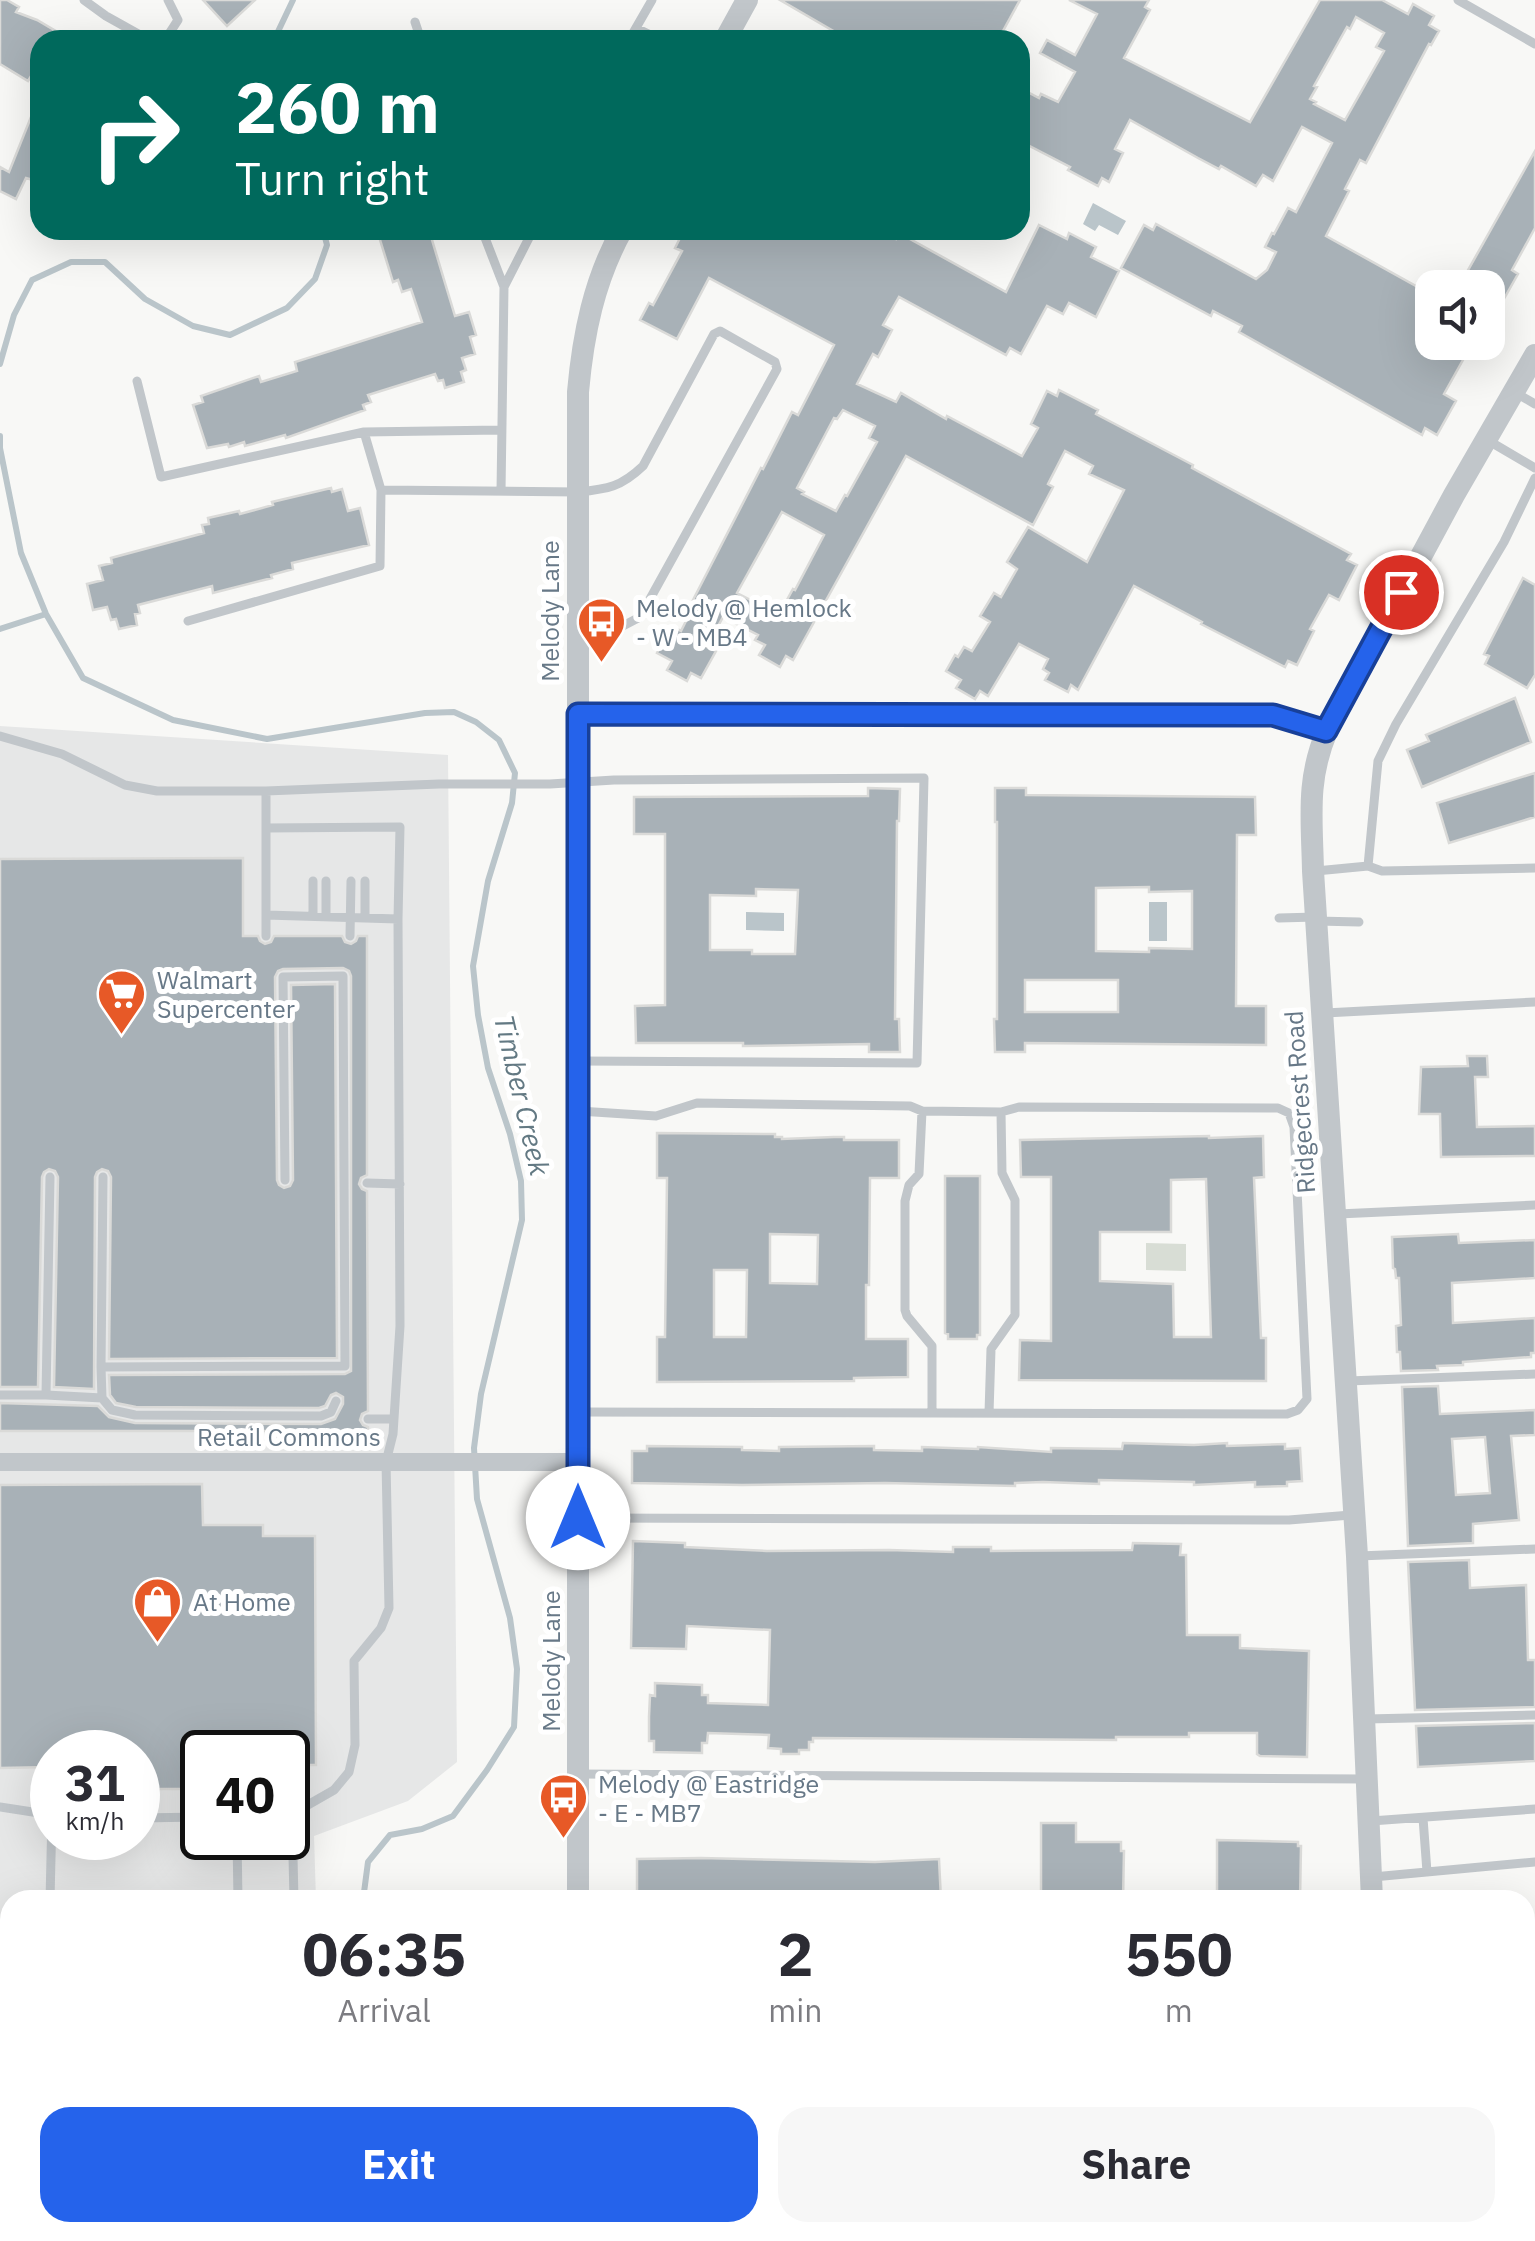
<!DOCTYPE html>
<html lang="en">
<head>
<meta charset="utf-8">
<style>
  body { margin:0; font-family:"IBM Plex Sans",sans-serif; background:#f7f7f7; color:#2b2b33; height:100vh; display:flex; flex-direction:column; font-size:38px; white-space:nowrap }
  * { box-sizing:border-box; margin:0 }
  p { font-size:32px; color:#7c7c81 }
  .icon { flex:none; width:55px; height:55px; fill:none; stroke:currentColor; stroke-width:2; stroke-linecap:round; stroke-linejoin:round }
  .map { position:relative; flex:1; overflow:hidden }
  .details { position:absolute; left:0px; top:1890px; width:1535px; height:352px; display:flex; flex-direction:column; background:#fff; border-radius:30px 30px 0 0; box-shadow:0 10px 40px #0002 }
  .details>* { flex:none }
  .banner { position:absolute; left:30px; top:30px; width:1000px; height:210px; border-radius:30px; box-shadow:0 10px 40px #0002; background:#00695c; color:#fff; overflow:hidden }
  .fabs { position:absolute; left:1415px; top:270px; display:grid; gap:20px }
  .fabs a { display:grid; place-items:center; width:90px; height:90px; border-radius:20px; background:#fff; box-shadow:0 10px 40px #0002; font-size:50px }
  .speed { position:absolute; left:30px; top:1730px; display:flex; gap:20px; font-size:50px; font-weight:700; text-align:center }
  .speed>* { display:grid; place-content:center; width:130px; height:130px; border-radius:50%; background:#fff; box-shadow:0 10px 40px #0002; line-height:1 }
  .speed small { font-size:25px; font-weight:400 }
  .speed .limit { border:5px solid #111; border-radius:15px; background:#fff; color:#111 }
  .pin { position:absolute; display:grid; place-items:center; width:85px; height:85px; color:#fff; margin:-42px; border:5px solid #fff; border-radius:50%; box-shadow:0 2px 10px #0007 }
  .me { position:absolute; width:110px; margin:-55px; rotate:0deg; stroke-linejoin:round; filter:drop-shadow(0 0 8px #0008) }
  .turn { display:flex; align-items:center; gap:35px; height:210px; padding:0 40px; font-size:45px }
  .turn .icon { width:130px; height:130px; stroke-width:2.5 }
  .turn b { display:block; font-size:70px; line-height:85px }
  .eta { display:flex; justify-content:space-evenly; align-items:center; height:170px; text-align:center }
  .eta b { font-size:60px; font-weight:800; line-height:70px }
  .button { display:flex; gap:20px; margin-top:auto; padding:20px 40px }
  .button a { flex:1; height:115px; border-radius:30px; background:#2563eb; color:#fff; font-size:40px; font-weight:800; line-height:115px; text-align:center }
  .button a+a { background:#f7f7f7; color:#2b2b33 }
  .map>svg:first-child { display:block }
  .built { fill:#e6e7e7; fill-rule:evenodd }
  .green { fill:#d8ddd5 }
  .water { fill:#bac5ca }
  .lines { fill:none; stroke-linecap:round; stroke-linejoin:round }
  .stream { stroke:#bac5ca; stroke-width:6 }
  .building { fill:#a8b1b7; stroke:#dadad8; stroke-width:2.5; fill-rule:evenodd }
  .secondary-casing { stroke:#b4b9be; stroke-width:30 }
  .service { stroke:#c1c6ca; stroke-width:9 }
  .minor { stroke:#c1c6ca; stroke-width:18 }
  .tertiary { stroke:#c1c6ca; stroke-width:22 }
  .secondary { stroke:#fff; stroke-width:25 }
  .route-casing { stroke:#184099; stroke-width:25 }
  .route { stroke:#2563eb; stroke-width:18 }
  .labels { text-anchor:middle; stroke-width:10; stroke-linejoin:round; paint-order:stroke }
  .poi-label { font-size:25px; fill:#677887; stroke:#fff; text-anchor:start }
  .street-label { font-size:25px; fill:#677887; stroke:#fff }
  .water-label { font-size:28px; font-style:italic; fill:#637983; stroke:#fff }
</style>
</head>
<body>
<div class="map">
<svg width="1535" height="2241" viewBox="0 0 1535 2241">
  <rect width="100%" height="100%" fill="#f8f8f6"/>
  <!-- built -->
  <path class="built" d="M0,726L448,755L457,1762L408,1801L314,1836L316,1900H10V2152L0,2144ZM52,1752H138V1838H52ZM202,1752H288V1838H202Z
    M327,2232V2241H121L110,2233Z
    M1128,2233L1365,2232L1366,2241H1108Z"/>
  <!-- green -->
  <path class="green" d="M1146,1243L1186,1244V1271L1146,1270Z"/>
  <!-- water -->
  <path class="water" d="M1093,203L1126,221L1118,235L1099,225L1095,231L1083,224Z
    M1149,902H1167V941H1149Z
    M746,912L784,913V931L746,930Z"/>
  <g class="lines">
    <!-- stream -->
    <path class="stream" d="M274,40L293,0
      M0,364L14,315L32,280L71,262H105L145,299L193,326L230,335L287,308L315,279L327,245L323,230
      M0,436V448L21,553L46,614L83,678L173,720L267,739L425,713L454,712L476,722L499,740L515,773L512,803L488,881L473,966L478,1015L488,1068L510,1134L521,1181L522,1220L481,1394L474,1448L477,1499L510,1618L517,1669L514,1727L487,1770L453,1816L422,1829L390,1835L368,1862L363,1900
      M0,629L46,614
      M389,2241L391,2232"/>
  </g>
  <!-- building -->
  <path class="building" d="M0,0H7L19,7L16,12L37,20L71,40H40V62L28,81L0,64Z
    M203,0H255L227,26Z
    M780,0H1020L998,40H849Z
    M1069,0H1149L1145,7L1150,10L1124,58L1250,122L1320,0H1382L1408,14L1413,4L1434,16L1429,25L1439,31L1431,45L1429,44L1366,163L1360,160L1345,189L1349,191L1326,236L1432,295V325L1423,342H1473L1444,394L1456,401L1437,435L1425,428L1422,435L1239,332L1242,326L1213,311L1211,316L1121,268L1144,225L1153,230L1156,224L1256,279L1267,270L1276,252L1265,247L1272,233L1274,234L1288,208L1296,212L1332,143L1302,127L1273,181L1263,175L1256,186L1221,166L1219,169L1198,158L1130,120L1115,149L1123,153L1109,182L1102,178L1098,186L1068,170L1070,167L1020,141V88L1039,98L1041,94L1058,102L1075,72L1040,53L1047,40L1075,55L1097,14ZM1356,17L1384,33L1376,47L1384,51L1345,120L1314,104L1316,102L1310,99L1317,87L1314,86L1347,27L1350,29Z
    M39,97L40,182L26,178L16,199L0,191V167L9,172Z
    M1535,151V228L1512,270L1518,274L1501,304L1488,296V288H1458Z
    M1039,225L1067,239L1069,233L1096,247L1091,257L1119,271L1096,317L1069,303L1063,314L1047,306L1021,354L1010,348L1006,355L899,297L883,325L892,330L878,357L873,354L857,384L896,402L901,393L946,419L947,416L1022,456L1038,428L1031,424L1047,391L1057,396L1059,390L1098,410L1096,414L1193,465L1192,468L1351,554L1347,560L1357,565L1339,600L1329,595L1310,629L1314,631L1297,665L1288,661L1285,667L1201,624L1202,622L1134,586L1078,690L1071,685L1068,692L1045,680L1049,673L1043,669L1048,659L1019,644L988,696L980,691L975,699L956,688L961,680L946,671L955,655L958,657L964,647L972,651L990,622L980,616L994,593L1001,597L1017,569L1007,562L1028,527L1087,562L1124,490L1089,474L1093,466L1065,451L1048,484L1053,487L1033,525L906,456L793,660L786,656L780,667L759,655L765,645L755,640L758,635L723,617L707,647L716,651L701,678L691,673L687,681L667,670L672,661L657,653L669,630L672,632L674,627L681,631L696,601L693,600L761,468L763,469L792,412L798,415L834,345L709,278L677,339L640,320L649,303L653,305L682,251L675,248L684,230H881L896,239L899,233L1006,292ZM843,410L875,426L869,438L877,442L847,496L845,495L836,511L802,494L804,492L797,488L834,418L837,419ZM782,512L824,535L795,590L793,589L783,607L776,603L772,611L737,593Z
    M377,230H429L455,316L469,312L476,335L470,337L475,354L462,358L466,370L461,372L464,382L445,388L443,380L438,381L435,374L368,395L371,402L363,405L365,410L286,438L285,435L245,446L244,442L229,447L228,444L207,448L193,405L203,402L201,396L259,376L261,382L297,371L295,362L422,322L411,289L402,292L398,280L393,282Z
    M331,488L332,492L342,489L348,511L360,508L369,545L292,563L293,569L271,575L272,578L213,593L212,586L138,605L140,613L135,614L137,625L119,629L116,619L111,620L107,607L93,610L87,584L103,580L99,566L112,563L111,558L204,533L202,525L209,524L208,518L239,511L240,514L273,505L272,502Z
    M1523,578L1535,585V675L1527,688L1485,664L1489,656L1484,654Z
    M1515,698L1531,742L1422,787L1407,750L1429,741L1426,735Z
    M1535,773V817L1449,843L1437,803Z
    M868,788L900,789L899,821H897L895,1019H899L900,1052H869V1044L743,1046V1043H636L635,1006L665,1005V834H634V797L868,796ZM756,889L798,890L795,954H752V950H710V895L756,896Z
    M995,788H1026V795L1255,797L1256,835H1237L1236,1006H1266V1045L1025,1043V1052H995L994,1019H997V822H995ZM1149,887V892L1192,891V949L1149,948V952L1096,951V888ZM1025,980H1118V1012H1025Z
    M243,858V936H258L260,941L265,944L271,942L274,936H342L345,942L351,944L356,941L358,936H367V1175L361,1178L359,1184L362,1189L367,1191L368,1411L362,1414L360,1420L363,1425L368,1427V1431H0V1403L98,1406L109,1417L135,1423L321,1424L335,1419L343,1404V1397L336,1393L331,1395L325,1406L319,1408L136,1407L116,1403L110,1395L109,1375L345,1374L351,1371V976L349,971L343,968L283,969L278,971L275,977L277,1180L279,1185L284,1188L290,1186L293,1180L291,985L335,984L337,1358L109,1359L111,1177L108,1171L102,1169L97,1172L95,1177L94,1389L54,1387L58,1177L55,1171L49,1169L44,1172L42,1177L38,1387H0V859Z
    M1467,1056H1487L1488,1077H1475L1477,1127L1535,1126V1156L1441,1157L1440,1114H1419L1421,1067L1468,1066Z
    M657,1133L775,1134V1137H782V1139L834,1137H844V1140H899V1178H870L869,1285H866V1339H908V1377L854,1378V1381L657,1382V1337H665L667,1178H657ZM770,1234L818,1235L817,1284L770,1283ZM714,1270H747L746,1337H714Z
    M1209,1136V1138L1263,1136L1264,1177L1254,1178L1261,1338H1266V1381L1019,1380L1020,1340L1051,1341V1177H1021L1020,1140ZM1206,1179L1211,1337H1174L1173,1284L1100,1281V1232H1171V1180Z
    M945,1176H980V1335H977V1339H948V1334L945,1333Z
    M1458,1234L1459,1243L1535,1240V1278L1452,1283L1453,1323L1535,1318V1353H1531V1357L1463,1362V1365L1437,1366L1438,1370L1401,1371L1400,1352H1397L1396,1326L1401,1325L1399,1278H1396L1395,1269L1393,1268L1392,1237Z
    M1438,1386L1440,1414L1535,1410V1435L1511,1436L1519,1520L1473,1524V1543L1408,1546L1402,1387ZM1485,1437L1490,1493L1456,1495L1452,1439Z
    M1123,1443L1194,1445L1227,1443V1446L1285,1444V1449L1300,1448L1302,1481L1287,1482V1486L1255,1487V1482L1194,1485V1482L1099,1480V1484L1043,1482L1015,1483V1486L885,1483L742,1485L632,1483V1451H647V1446L742,1447V1450L779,1451V1447L874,1446V1450L922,1451V1447L978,1449V1447L1051,1452V1448L1122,1449Z
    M202,1484L203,1525H263V1536H315L316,1765H288V1752H202V1789H138V1752H52V1767L0,1768V1485Z
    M633,1541L685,1543V1547L767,1551L889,1550L953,1552V1547H991V1551L1132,1550L1133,1543L1181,1544L1180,1555H1186L1187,1635H1240V1648L1309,1651L1307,1757L1260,1756L1257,1754V1733H1189V1737H1116V1740L813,1738V1742H809V1750H799V1754H781V1749L768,1748L769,1735L708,1733L707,1743H702V1753L654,1752V1741H649V1717L650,1695L655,1696V1683L702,1685V1695H708V1703L768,1705L770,1630L687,1626L686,1649L631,1648Z
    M1469,1560L1470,1588L1526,1585L1528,1660H1535V1707L1415,1710L1408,1562Z
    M1535,1723V1761L1418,1767L1416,1726Z
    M1041,1823H1076V1842H1121V1851H1124L1123,1900H1041Z
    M1217,1840L1298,1842V1846H1301L1300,1900H1217Z
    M701,1858L875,1862L939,1859L941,1900H902V1896L676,1894V1900H637V1859Z"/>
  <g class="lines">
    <defs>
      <path id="secondary" d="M0,2170L10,2179
        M0,2231L11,2241
        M69,2232L79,2241"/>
    </defs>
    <!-- secondary casing -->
    <use href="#secondary" class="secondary-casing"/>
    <!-- service -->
    <path class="service" d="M84,0L106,16L149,40
      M1458,0L1535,44
      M415,22L421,40
      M636,28L661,40
      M165,40L178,20L168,0
      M629,40L652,0
      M482,230L504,287
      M137,381L161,477L364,432L500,430
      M1516,393L1535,404
      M364,432L381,490
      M1489,441L1535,468
      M501,491L504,287L533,230
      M188,621L380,566L381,490L578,492C608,489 621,487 643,466L714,334L720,331L775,362L777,369L640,617L619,628L581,629
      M581,714L1273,715L1327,731
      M0,736L62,754L125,785L157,791H266L439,784H550L614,780L924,778L917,1063L580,1061
      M266,791V936
      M266,828L400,827L398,919
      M1368,866L1378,761L1396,724L1504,542L1535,478
      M1316,871L1368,866L1382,871L1535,868
      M266,915L398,919L400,1326L393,1434L386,1462L389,1608L381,1628L354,1661L355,1745L349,1772L334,1790L292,1814
      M313,916V881
      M326,917V881
      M365,918V881
      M1279,918L1316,917
      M1317,921L1359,922
      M350,936L351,881
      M1325,1013L1535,1002
      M579,1111L656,1116L697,1103L910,1106L922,1111L1001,1112L1019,1107L1278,1108L1289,1113L1294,1127L1307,1399L1298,1410L1287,1414L581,1412
      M922,1111L919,1174L909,1185L905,1201V1310L907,1316L932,1346V1413
      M103,1177L101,1367L345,1366L343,976L283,977L285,1180
      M367,1183L400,1184
      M1338,1214L1535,1205
      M1348,1381L1535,1374
      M0,1395H46L50,1177
      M46,1395L102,1398L101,1367
      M102,1398L112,1410L135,1415L321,1416L331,1412L336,1401
      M989,1413L991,1349L1015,1315V1200L1002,1173L1001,1112
      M368,1419H394
      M582,1518L1289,1520L1351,1515
      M1359,1556L1535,1549
      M1367,1719L1535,1715
      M579,1774L1364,1779
      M0,1807L52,1815L50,1900
      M290,1814H292L294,1900
      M138,1818L202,1817
      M1423,1818L1427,1872
      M1371,1821L1535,1809
      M237,1838L238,1900
      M1373,1877L1535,1862
      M0,2065L10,2073
      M1525,2072L1528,2084L1535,2093
      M221,2232L230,2241
      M295,2232L299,2241
      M108,2241L117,2232"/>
    <!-- minor -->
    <path class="minor" d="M0,1462H578
      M1382,2232V2241"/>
    <!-- tertiary -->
    <path class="tertiary" d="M725,40L747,0
      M578,1900V392C583,335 594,280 622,230
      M1372,1900L1357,1556L1313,871C1312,819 1306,780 1327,731L1454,495L1535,355
      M1525,1991L1535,1985
      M595,2232L596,2241
      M1020,2241L1042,2232"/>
    <!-- secondary -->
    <use href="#secondary" class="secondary"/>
  </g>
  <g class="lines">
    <defs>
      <path id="route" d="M578,1518V714L1273,715L1326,731L1401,592"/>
    </defs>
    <!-- route casing -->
    <use href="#route" class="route-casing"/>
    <!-- route -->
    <use href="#route" class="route"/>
  </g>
  <!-- icons -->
  <defs>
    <symbol id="bus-pin" viewBox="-11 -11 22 30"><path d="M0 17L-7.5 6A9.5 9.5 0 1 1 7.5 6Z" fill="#e75927" stroke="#fff"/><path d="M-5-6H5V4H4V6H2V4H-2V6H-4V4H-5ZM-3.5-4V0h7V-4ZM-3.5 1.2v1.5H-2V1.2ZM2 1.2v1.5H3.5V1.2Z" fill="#fff"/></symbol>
    <symbol id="supermarket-pin" viewBox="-11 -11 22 30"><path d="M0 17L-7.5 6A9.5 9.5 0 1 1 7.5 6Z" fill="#e75927" stroke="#fff"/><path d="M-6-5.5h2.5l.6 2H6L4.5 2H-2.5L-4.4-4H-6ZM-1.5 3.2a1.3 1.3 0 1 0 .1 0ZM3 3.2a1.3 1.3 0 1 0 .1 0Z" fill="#fff"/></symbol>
    <symbol id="shop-pin" viewBox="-11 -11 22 30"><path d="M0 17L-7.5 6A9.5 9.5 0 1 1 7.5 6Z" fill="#e75927" stroke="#fff"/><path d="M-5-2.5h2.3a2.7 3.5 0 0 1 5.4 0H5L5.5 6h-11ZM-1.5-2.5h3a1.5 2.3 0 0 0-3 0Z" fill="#fff"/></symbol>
  </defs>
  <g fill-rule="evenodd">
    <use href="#bus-pin" x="574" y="594" width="55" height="75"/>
    <use href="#supermarket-pin" x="94" y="966" width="55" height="75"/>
    <use href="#shop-pin" x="130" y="1574" width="55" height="75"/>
    <use href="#bus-pin" x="536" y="1770" width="55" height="75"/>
  </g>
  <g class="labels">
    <!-- poi labels -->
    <g class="poi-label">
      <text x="636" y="617">Melody @ Hemlock<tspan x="636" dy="29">- W - MB4</tspan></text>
      <text x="157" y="989">Walmart<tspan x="157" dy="29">Supercenter</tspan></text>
      <text x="193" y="1611">At Home</text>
      <text x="598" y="1793">Melody @ Eastridge<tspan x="598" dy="29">- E - MB7</tspan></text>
    </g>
    <!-- street labels -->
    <g class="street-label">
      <text transform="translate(550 611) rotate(-90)" y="9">Melody Lane</text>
      <text transform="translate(1300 1102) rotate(-94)" y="9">Ridgecrest Road</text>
      <text x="289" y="1446">Retail Commons</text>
      <text transform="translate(551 1661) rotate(-90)" y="9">Melody Lane</text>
    </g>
    <!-- water labels -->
    <g class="water-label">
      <text transform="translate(522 1095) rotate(77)" y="10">Timber Creek</text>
    </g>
  </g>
</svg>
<div class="fabs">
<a><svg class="icon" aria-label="sound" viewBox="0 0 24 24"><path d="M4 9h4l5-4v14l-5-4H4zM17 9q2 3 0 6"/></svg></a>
</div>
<div class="speed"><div>31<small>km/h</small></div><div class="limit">40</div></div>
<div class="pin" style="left:1401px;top:592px;background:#d93025"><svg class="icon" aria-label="arrive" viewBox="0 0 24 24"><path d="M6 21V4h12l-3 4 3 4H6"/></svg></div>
<svg class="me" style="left:578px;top:1518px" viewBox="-20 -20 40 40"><circle r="19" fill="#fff"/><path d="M0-13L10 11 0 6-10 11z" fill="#2563eb"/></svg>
<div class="banner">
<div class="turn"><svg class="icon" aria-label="right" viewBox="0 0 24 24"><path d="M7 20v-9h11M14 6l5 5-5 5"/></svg><div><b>260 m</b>Turn right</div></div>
</div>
<section class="details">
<div class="eta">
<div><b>06:35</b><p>Arrival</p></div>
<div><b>2</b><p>min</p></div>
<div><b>550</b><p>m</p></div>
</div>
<div class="button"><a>Exit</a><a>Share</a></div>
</section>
</div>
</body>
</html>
